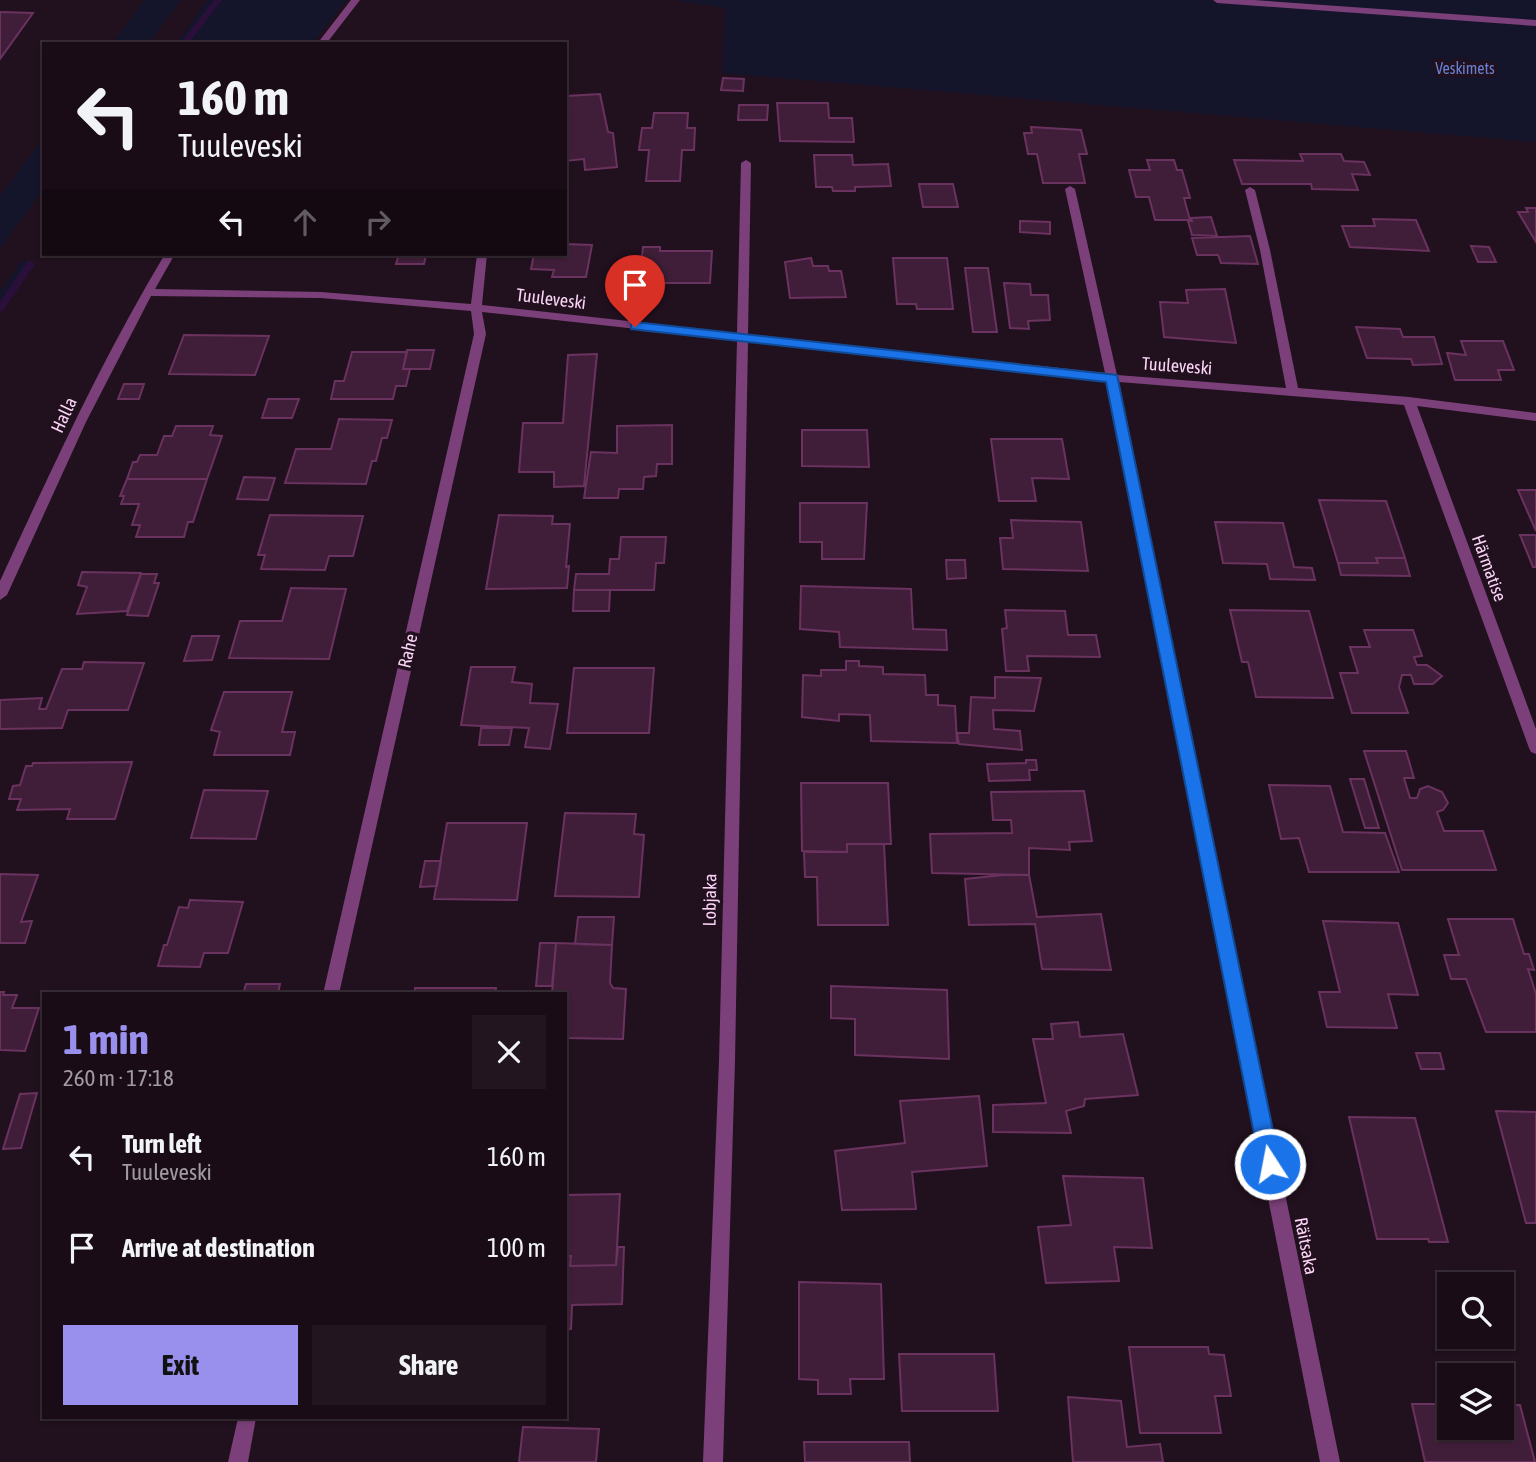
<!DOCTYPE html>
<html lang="en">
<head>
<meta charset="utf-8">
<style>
  body { margin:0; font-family:"Asap Condensed",sans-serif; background:#22151f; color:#f1f3f6; height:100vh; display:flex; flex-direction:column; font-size:26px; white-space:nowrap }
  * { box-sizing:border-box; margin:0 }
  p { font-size:23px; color:#9f9ba1 }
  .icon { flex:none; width:38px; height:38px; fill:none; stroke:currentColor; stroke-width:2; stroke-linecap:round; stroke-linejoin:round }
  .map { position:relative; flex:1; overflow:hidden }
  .details { position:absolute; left:42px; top:992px; width:525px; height:427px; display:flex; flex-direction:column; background:#190c16; border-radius:0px; box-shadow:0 2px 5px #0004,0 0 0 2px #372c35 }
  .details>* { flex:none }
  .guide { position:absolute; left:42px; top:42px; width:525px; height:214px; border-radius:0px; box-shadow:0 2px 5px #0004,0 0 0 2px #372c35; background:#190c16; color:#f1f3f6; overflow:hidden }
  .controls { position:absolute; left:1437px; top:1272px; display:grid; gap:14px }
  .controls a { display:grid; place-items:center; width:77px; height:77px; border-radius:0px; background:#190c16; box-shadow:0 2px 5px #0004,0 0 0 2px #372c35; font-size:35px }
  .pin { position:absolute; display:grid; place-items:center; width:60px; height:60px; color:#fff; margin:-72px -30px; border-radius:50% 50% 50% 0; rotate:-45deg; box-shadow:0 0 7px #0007 }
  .pin .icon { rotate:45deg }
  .me { position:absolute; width:77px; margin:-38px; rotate:349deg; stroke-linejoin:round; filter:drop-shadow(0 0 5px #0008) }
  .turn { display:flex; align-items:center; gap:24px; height:147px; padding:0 21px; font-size:32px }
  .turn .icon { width:91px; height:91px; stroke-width:2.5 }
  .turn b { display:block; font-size:49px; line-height:60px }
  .lanes { display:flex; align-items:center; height:66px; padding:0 21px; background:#0003; justify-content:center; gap:35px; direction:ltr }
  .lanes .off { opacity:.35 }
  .round { display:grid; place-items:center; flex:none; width:74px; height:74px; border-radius:0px; background:#22151f }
  .summary { display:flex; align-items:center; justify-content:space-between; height:119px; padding:0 21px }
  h1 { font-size:42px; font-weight:700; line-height:52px; color:#9990ed }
  .button { display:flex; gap:14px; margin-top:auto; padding:14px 21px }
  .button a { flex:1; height:80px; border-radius:0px; background:#9990ed; color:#111; font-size:28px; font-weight:700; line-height:80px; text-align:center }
  .button a+a { background:#22151f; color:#f1f3f6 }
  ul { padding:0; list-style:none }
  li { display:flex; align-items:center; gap:21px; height:91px; padding:0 21px }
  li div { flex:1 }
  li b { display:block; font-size:26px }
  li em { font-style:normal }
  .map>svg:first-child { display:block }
  .green { fill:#14142a }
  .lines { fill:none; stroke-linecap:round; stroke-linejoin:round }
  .stream { fill:#2b0f3b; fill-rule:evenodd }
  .building { fill:#401e39; stroke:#6a325e; stroke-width:2 }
  .minor { fill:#7b4079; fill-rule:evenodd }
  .route { fill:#1a73e8; stroke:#114b97; stroke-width:2 }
  .labels { text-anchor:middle; stroke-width:7; stroke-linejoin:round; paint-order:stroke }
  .far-park-label { font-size:16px; fill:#6882d3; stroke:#21101e }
  .street-label { font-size:18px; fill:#fbd4f6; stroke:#21101e }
</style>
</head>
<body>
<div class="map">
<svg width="1536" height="1462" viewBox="0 0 1536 1462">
  <rect width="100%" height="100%" fill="#21101e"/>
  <!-- green -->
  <path class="green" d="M144,0H181L148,44H112Z
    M207,0H347L312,44H176Z
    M674,0H1536V142L722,73L725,8Z
    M44,137V188L0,249V196Z
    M26,259L30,264L0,309V291L20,263Z"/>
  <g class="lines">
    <!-- stream -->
    <path class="stream" d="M214,0H222L188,44H180Z
      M44,241V248L40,247V243Z
      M30,261L35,264L3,311L0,312V302L27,262Z"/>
  </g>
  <!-- building -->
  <path class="building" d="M0,12L33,13L0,59Z
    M723,78L744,79L743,91L721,90Z
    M600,94L608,132L613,133L617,167L585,170L584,159L565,161V109H568L566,96Z
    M777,103H828L829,118H852L854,142L780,141Z
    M739,105H768L767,120H738Z
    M654,113H688L687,128H695L694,150H682L680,181H646L649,150H639L642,128H652Z
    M1031,127L1081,130L1087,154H1079L1085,183H1043L1037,154H1028L1024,133H1032Z
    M1300,154H1341L1344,161L1364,162L1370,175L1352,174L1358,190L1312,189L1311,184H1242L1234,160L1303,161Z
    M814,155H852L853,165L888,164L891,186L855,187V191H833L832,187H816Z
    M1147,160H1174L1177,170H1182L1190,198H1184L1190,220H1155L1149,197H1136L1129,170H1150Z
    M919,184H953L958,207H923Z
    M1526,208H1536V242L1518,212H1528Z
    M1211,217L1217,236L1192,235L1188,221H1192L1191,218Z
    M1373,219L1416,220L1429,251L1350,247L1342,226H1375Z
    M1020,221L1050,222V234L1020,232Z
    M1250,236L1258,264L1221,263L1218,255H1197L1192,238Z
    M565,244L592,245L586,277H552L554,270L531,269L534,254H565Z
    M1471,246L1489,247L1496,262H1478Z
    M643,247H660V251H712L710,283H663V275L640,276Z
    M399,254H440L426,255L424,264H396Z
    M811,258L813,266H828L829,271H841L846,297L790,298L785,262Z
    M893,258H947L953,309H917L916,304H897Z
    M965,268H988L997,332H973Z
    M1004,283L1030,284L1031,295H1048L1050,320L1028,321L1029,329L1010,328Z
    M1225,289L1236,343L1164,337L1160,302L1188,303L1186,290Z
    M1356,327L1400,329L1403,337H1434L1442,364L1413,365L1411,359L1367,358Z
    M184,335L269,336L255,375L169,374Z
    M1461,341H1503L1514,370H1498L1501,380H1455L1447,353L1466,355Z
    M407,350H434L430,369H403Z
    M352,352H407L403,369H410L406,386H396L393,399H331L335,381H344Z
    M597,354L584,486L554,487V472H519L523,423H563L568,355Z
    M124,384H144L139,399H118Z
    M268,399H299L292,418H262Z
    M339,419L392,420L387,438H382L376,461H372L366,484L285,483L296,449H331Z
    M672,425V464H657L656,476L644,477L643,489H619L618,498H584L591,452L617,453V426Z
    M176,426H213L210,435L222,436L207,479H127L133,462H137L140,455H157L164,436H172Z
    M802,430H867L869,467L802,466Z
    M991,439H1062L1069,479L1032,478L1036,501H999Z
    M244,477L275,478L268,500L237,499Z
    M127,479H207L193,522H188L184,537H136L140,525H132L139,504H121L124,496H120Z
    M1518,490H1536V531Z
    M1319,500L1386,501L1405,558H1376L1378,563H1338Z
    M800,503H867L864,559H822V542H800Z
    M270,515L363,516L353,556H329L325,570L261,569L265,555H258Z
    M499,515L553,516L552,524H570L566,567L569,566L567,588L486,589Z
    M1011,520L1081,522L1088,571L1003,569L1000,538H1013Z
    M1215,522L1283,523L1294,567L1312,568L1315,580L1270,579L1267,564L1223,563Z
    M1520,535H1536V567H1533Z
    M621,537H666L664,563H656L654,590H574L576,574H609L610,559H619Z
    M1376,558H1405L1410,576L1341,575L1338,563H1378Z
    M946,560H965L966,578L947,579Z
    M82,572L141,573L127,611L77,614L87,587L78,585Z
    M141,574H157L154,583H159L148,616L127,615Z
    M801,586L911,589L913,629L946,630L947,650L840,647L839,632L800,629Z
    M291,588L346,589L329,659L229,658L240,621H282Z
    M574,590H610L609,611H573Z
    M1005,610L1065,611L1068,635H1096L1100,657L1027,656L1029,671H1006L1002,629L1007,628Z
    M1230,610L1309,611L1333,698L1256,697L1248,662H1242Z
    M1364,630H1413L1422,656L1414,657L1417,665H1427L1442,676L1433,684H1414L1411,675H1402L1399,687L1408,713H1352L1340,673H1358L1350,647H1370Z
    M192,636H219L212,660L184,661Z
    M846,661H859V666L883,667V674L925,675L926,695H938V705L955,706L957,743L871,741L870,715L839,714V721L802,717L803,675L821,676V670H846Z
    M84,662L144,663L128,710H68L62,728L0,729V700L42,698L39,709H46L62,669H82Z
    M471,667H515L512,682L532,684L530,703L558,704L550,749L525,747L529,728L461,725Z
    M574,668H654L649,733H567Z
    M995,677L1041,678L1034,711L993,710L994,729L1020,731L1022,750L959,744L957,733H969L971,697L995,698Z
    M224,692H292L282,732H295L290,755H214L220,732L211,730Z
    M481,728H512L509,745H479Z
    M1364,751H1406L1414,778H1404L1410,798H1417L1420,789L1428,786L1442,792L1448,803L1443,810L1437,812L1444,831H1483L1496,870H1402Z
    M1026,760H1036L1037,770H1029L1030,780L989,781L987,764L1026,763Z
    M132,762L115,819H67L70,809L17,810L21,799H9L13,786L20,785L26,766H32L33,763Z
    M1350,779H1364L1379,828H1365Z
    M801,783H888L891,844H847V852L802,851Z
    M1269,785L1330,786L1343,832L1385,833L1399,872H1309L1299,838L1281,839Z
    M204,790L268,791L256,839L191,838Z
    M1084,791L1092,841L1069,842L1070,850L1029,848V875L932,873L930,834L1012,833L1011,820H993L991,792Z
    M565,813L636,814L634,834L644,835L639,897L555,896Z
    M447,823H527L517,900L434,899Z
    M847,844H884L888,925H818L817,877H805L804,852H847Z
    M425,861H441L437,886L420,887Z
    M0,874L38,875L21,922L32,921L25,943H0Z
    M1003,875H1029L1037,917L1101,914L1111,970L1042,969L1035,924L969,925L965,879Z
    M190,900L243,902L228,953H204L200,967L158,966L164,945H167L179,907L188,908Z
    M578,917H614L612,945L575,944Z
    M1448,919H1513L1524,954H1529L1534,970L1528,969L1536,994V1032H1486L1466,979H1451L1444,955H1459Z
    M1323,921L1398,923L1418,995L1388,994L1397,1028L1327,1027L1319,992H1340Z
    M540,943H556L552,986H536Z
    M556,943L612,945L610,983L613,988L626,989L623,1039L565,1038V994H552Z
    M246,984H280L278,994H243Z
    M831,986L947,990L949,1059L855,1055V1019L831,1018Z
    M415,988H496L495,994H415Z
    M0,992H4L3,995H17L12,1008H39L25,1051L0,1050Z
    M1078,1022L1080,1037L1123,1034L1138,1095L1085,1099L1084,1106L1066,1111L1071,1133L993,1132V1105L1046,1103L1033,1039H1053L1051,1024Z
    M1416,1053H1440L1444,1069H1421Z
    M37,1093L21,1148L3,1149L20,1094Z
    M979,1096L987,1166L912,1172L916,1209L842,1210L835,1151L905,1143L900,1101Z
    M1496,1111L1536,1112V1223H1526Z
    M1349,1117L1415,1118L1448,1242H1429L1428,1239H1377Z
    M1063,1176L1143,1178L1152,1248L1114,1247L1119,1281L1046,1283L1038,1227L1071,1225Z
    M620,1194L616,1265L570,1266L571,1256H565V1195Z
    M618,1247H624L622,1304L572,1305L571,1329L565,1330V1256H571L570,1266L616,1265Z
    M799,1282L881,1284L884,1379H850L851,1394H818V1380L799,1379Z
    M1129,1347H1208L1209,1354L1224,1355L1231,1396H1215L1221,1433H1140Z
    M899,1354H994L998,1411H902Z
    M1068,1397L1121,1401L1127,1447L1160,1444L1163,1462H1073Z
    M1412,1404H1449V1428H1502V1405H1520L1535,1462H1425Z
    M523,1427L599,1429L596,1462H519Z
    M804,1442H909L910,1462H805Z"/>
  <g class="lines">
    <!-- minor -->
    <path class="minor" d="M351,0H360L326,44H317Z
      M1213,0H1254L1536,20V26L1217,3Z
      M746,160L751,163L748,334L1105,373L1065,189L1070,186L1075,189L1117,375L1286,388L1260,250L1245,190L1250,187L1255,190L1270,250L1298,388L1409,397L1536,413V421L1417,406L1536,729V754L1531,752L1529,748L1404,405L1119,382L1340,1462H1320L1107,381L748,342L735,1061L723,1462H703L719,1061L737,340L482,312L486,334L339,994H323L474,334L471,311L321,298L151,296L86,422L7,595L0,600V581C51,470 103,357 165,254H175L155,289L321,292L471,304L477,254H487L482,305L737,333L741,163Z
      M238,1418H256L248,1462H228Z"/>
  </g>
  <!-- route -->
  <path class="route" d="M635,322L1117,375L1280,1164L1277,1171L1270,1174L1263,1171L1260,1164L1106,382L631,329V324Z"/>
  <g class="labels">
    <!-- far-park labels -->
    <g class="far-park-label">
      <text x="1465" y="74">Veskimets</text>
    </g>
    <!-- street labels -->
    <g class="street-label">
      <text transform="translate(551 299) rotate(7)" y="6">Tuuleveski</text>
      <text transform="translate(1177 366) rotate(4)" y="6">Tuuleveski</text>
      <text transform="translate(64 415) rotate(-65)" y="6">Halla</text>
      <text transform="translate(1489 568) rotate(70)" y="6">Härmatise</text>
      <text transform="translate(408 651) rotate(-77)" y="6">Rahe</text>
      <text transform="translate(710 900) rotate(-89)" y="6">Lobjaka</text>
      <text transform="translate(1306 1246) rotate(79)" y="6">Räitsaka</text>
    </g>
  </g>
</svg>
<div class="controls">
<a><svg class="icon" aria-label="search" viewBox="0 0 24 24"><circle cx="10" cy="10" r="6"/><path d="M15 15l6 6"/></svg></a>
<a><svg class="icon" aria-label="layers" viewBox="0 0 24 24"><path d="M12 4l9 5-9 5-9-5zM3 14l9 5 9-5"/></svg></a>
</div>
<div class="pin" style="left:635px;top:327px;background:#d93025"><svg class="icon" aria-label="arrive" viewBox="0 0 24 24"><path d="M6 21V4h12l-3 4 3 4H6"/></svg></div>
<svg class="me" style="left:1270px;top:1164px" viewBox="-20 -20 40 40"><circle r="17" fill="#1a73e8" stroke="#fff" stroke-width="3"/><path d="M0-11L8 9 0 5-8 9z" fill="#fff"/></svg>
<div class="guide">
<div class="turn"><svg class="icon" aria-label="left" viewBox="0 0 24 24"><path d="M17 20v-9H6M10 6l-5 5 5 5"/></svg><div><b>160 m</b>Tuuleveski</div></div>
<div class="lanes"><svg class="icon" aria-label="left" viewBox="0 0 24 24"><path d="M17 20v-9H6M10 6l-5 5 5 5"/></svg><svg class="icon off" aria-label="ahead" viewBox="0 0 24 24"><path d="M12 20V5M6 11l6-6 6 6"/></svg><svg class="icon off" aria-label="right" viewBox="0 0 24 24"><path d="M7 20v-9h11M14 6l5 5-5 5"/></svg></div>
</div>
<section class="details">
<div class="summary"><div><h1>1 min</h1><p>260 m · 17:18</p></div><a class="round"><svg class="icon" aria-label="close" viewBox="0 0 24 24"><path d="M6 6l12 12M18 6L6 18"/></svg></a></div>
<ul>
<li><svg class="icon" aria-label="left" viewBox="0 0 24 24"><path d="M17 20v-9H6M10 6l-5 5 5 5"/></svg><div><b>Turn left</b><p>Tuuleveski</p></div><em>160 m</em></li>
<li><svg class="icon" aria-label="arrive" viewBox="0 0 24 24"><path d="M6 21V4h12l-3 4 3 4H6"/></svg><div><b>Arrive at destination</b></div><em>100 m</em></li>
</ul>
<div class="button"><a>Exit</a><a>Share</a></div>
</section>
</div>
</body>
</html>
